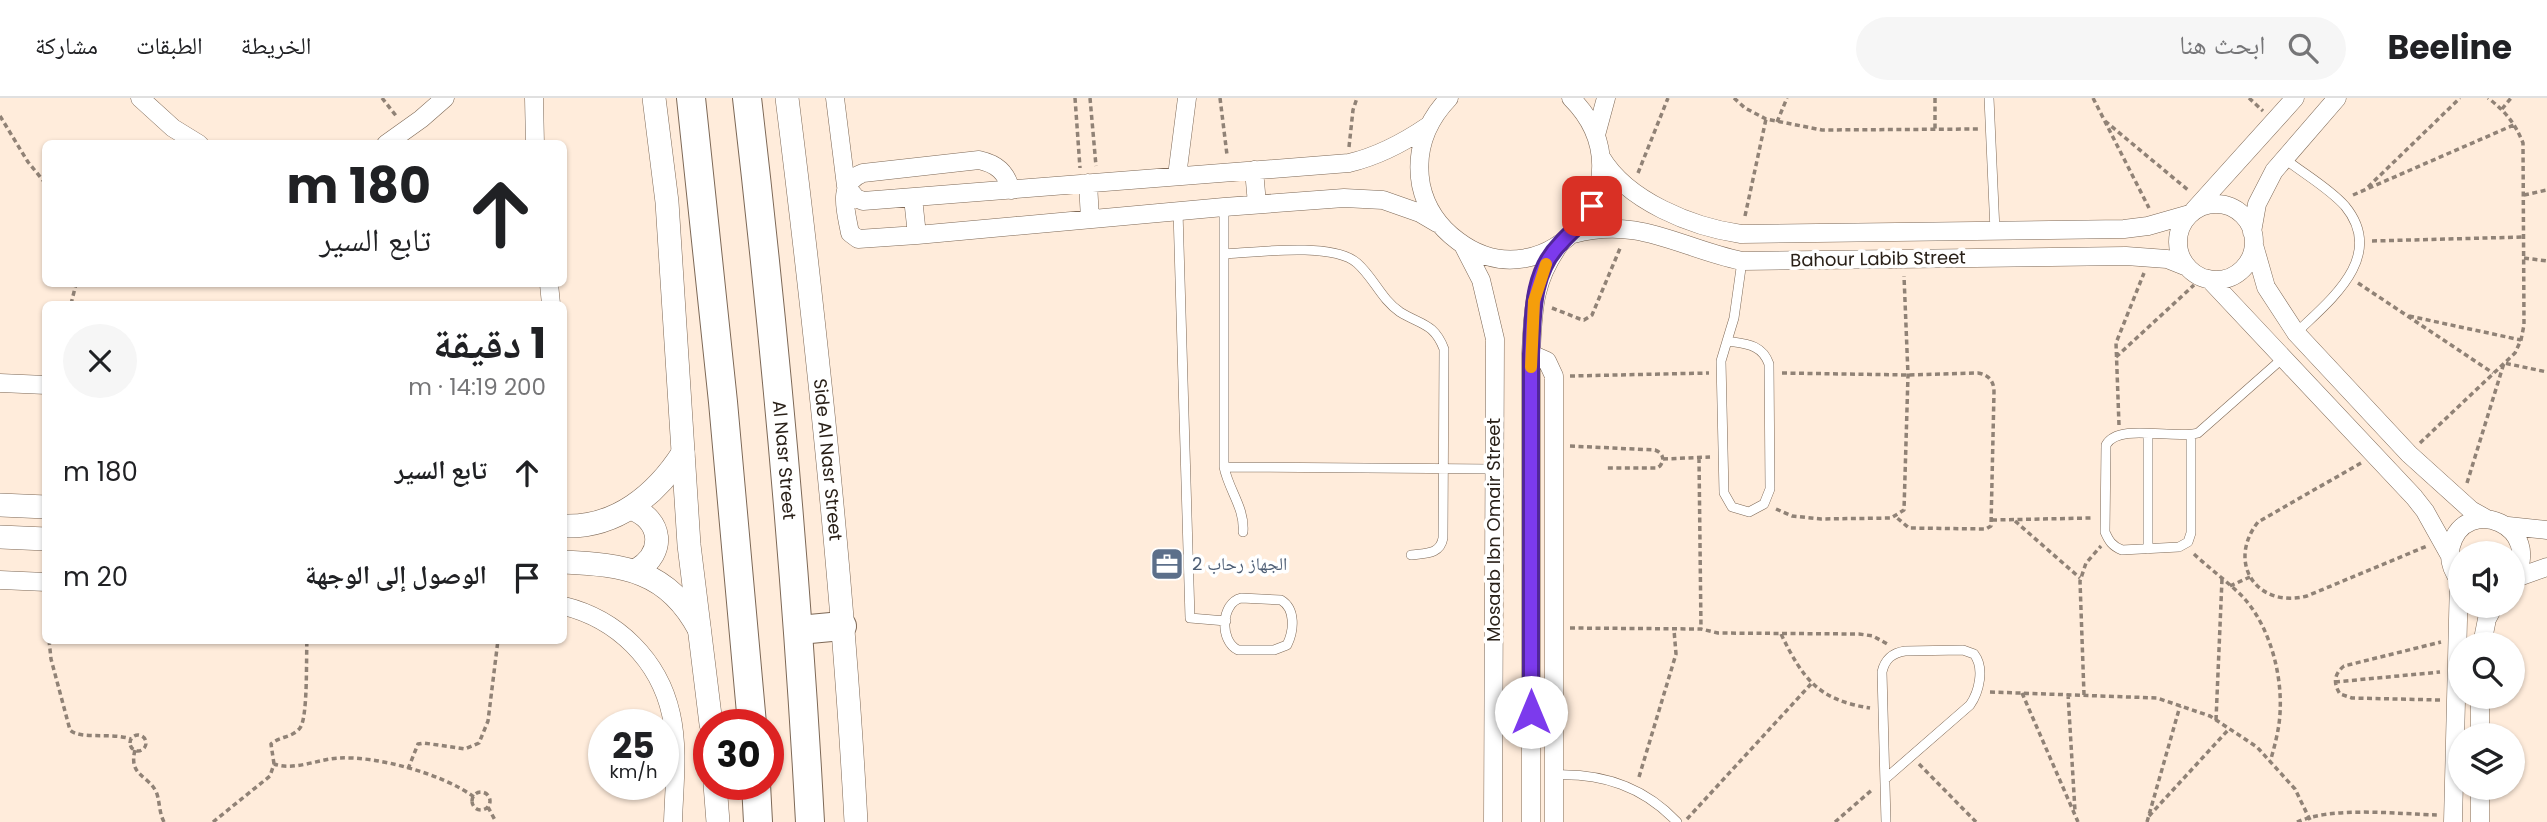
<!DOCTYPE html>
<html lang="ar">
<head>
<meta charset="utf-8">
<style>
  body { margin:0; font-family:Poppins,"Noto Naskh Arabic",sans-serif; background:#f6f6f6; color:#202124; direction:rtl; height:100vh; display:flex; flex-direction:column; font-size:26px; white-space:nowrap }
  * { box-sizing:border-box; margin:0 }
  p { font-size:23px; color:#757577 }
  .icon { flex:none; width:38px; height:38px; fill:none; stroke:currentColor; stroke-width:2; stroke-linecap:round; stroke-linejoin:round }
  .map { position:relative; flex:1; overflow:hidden; direction:ltr }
  .drawer { position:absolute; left:42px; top:203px; width:525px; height:343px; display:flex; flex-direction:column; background:#fff; border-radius:10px; box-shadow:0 2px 5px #0004; direction:rtl }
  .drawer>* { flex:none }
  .top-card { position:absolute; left:42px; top:42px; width:525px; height:147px; border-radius:10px; box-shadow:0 2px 5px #0004; direction:rtl; background:#fff; color:#202124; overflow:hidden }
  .controls { position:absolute; left:2448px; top:443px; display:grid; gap:14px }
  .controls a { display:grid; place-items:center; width:77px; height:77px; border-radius:50%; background:#fff; box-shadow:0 2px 5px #0004; font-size:35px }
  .speed { position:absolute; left:588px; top:611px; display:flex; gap:14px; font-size:35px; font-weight:700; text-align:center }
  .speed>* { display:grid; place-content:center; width:91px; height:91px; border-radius:50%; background:#fff; box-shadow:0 2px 5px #0004; line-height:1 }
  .speed small { font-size:18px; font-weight:400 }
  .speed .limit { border:10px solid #d22; background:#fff; color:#111 }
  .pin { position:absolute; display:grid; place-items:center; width:60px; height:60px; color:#fff; margin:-30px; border-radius:14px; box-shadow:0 4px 10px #0006 }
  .me { position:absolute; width:77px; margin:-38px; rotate:0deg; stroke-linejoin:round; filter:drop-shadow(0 0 5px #0008) }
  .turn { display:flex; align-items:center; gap:24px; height:147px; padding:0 21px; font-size:32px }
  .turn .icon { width:91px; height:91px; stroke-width:2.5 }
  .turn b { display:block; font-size:49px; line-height:60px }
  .round { display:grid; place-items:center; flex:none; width:74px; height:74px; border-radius:37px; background:#f6f6f6 }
  .summary { display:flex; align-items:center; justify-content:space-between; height:119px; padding:0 21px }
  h1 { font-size:42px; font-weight:700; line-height:52px }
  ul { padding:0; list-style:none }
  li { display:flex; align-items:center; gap:21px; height:105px; padding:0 21px }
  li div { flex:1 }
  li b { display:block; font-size:26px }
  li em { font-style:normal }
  header { display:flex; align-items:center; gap:42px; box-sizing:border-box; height:98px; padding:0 35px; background:#fff; border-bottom:2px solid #e0e0e0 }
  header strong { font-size:33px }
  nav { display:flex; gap:38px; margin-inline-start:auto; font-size:24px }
  .search { width:490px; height:63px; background:#f6f6f6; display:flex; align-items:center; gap:18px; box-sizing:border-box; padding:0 24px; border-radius:38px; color:#757577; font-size:26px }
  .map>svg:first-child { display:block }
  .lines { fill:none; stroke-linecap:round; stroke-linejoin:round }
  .service-casing { stroke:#7d6856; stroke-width:10 }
  .minor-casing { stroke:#7d6856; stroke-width:19 }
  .tertiary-casing { stroke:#7d6856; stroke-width:24 }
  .primary-casing { stroke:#7d6856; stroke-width:30 }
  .path { stroke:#908276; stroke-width:3.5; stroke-dasharray:5 3.5; stroke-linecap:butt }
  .service { stroke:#fff; stroke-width:9 }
  .minor { stroke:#fff; stroke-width:18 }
  .tertiary { stroke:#fff; stroke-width:23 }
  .primary { stroke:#fff; stroke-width:28 }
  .route-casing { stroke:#51269a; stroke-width:18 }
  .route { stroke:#7c3aed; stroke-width:12 }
  .slow { stroke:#f59e0b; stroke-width:12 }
  .labels { text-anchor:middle; stroke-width:7; stroke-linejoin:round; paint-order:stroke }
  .street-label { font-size:18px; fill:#292018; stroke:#fff }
  .service-label { font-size:18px; fill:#4e5e75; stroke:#fff; text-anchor:start }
</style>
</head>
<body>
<header>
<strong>Beeline</strong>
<div class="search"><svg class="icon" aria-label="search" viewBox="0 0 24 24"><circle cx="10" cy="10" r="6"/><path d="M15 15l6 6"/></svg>ابحث هنا</div>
<nav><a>الخريطة</a><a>الطبقات</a><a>مشاركة</a></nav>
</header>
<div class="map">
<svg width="2547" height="724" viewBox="0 0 2547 724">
  <rect width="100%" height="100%" fill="#ffecdb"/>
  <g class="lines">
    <defs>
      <path id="service" d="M1989,0L1995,133
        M2285,61C2304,76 2329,90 2345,108C2387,159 2329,203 2296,235
        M1224,109V369C1229,393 1245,410 1243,434
        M1178,113L1190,520L1226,523
        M1224,156C1257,154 1333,144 1357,165C1374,180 1381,201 1400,214C1421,227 1434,225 1444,251L1443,440C1440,457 1425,455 1411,457
        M1727,243L1721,263L1724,395L1732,409L1749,414L1764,406L1770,391L1769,266C1762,246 1746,246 1727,243L1734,220L1742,163
        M2191,337V435L2188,444L2179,449L2122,452C2112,448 2109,443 2105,434L2106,347C2118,324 2174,342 2198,335L2283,260
        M1224,369L1494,371
        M2148,451V336
        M1241,500L1281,502C1296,511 1294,533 1287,547L1274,552H1238C1219,543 1221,505 1241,500Z
        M1554,677C1602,675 1643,688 1677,724
        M1885,681L1970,607C1979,594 1985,570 1974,556L1963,552L1905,553C1892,555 1885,561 1882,574L1886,724"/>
      <path id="minor" d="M140,0L173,30L199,46
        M534,0L535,46
        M835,0L846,88L856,100L863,103L1349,65C1379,58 1403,45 1428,28
        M1449,0C1426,24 1415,54 1421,87C1426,111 1439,129 1458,143C1546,209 1655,84 1571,0
        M1596,37L1606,0
        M386,46L421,21L445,0
        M1601,59C1627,103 1692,129 1741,136L2124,131L2148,128L2190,116
        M1254,72L1257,106
        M1177,78L1187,0
        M1088,85L1090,121
        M1011,92C1006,74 997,66 979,62L863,75C836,85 846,113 850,135L858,141L917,137L1224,109L1344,100L1383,102L1420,115L1437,125
        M913,100L917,137
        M2178 144a38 38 0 1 1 76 0a38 38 0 1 1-76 0Z
        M2194,112L2295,0
        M2252,134L2257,106L2274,73L2337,0
        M1573,136C1640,118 1679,150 1742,163L2126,158L2167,161L2187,169
        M1463,147L1481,182L1495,241L1493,724
        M2254,147L2266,189L2296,235L2409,356L2471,412L2487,421
        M2209,181L2414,399L2425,413L2449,456
        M549,186L551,206
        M1531,256L1547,263L1554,278V724
        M0,285L46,287
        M2508,428L2547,432
        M2513,481L2547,469
        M0,482L46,484
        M2460,483C2452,473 2448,461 2451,448C2465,395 2547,428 2513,482
        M564,508C617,521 659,562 671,616C679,651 674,689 673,724
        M2482,546L2487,521L2494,508
        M2480,637V598
        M1531,724V256C1533,212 1533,183 1560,146
        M2453,724L2459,481
        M2480,724V690"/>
      <g id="tertiary">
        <path d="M654,0L667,104L689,447L711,626"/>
        <path id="s1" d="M787,0C817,240 843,482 856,724"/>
        <path d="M0,407L46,409"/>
        <path d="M631,410C662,422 666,454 637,472"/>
        <path d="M564,428C616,430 656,397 683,355"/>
        <path d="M0,439L46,441"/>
        <path d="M564,464C624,467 668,472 699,531"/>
        <path d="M715,686L718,724"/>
      </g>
      <g id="primary">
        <path d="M691,0L723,304L752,626"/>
        <path id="s2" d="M747,0C775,241 797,482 810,724"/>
        <path d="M799,532L842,528"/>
        <path d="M756,686L758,724"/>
      </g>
    </defs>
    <!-- service casing -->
    <use href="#service" class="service-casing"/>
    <!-- minor casing -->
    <use href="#minor" class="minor-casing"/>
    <!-- tertiary casing -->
    <use href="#tertiary" class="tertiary-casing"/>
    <!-- primary casing -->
    <use href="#primary" class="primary-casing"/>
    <!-- path -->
    <path class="path" d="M382,0L397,19
      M1075,0L1080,70
      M1090,0L1096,68
      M1220,0L1227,57
      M1734,0L1745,10L1766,21L1822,32L1980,31
      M1935,0V31
      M2093,0L2149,110
      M2249,0L2263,13
      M2502,11L2511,0
      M0,18L28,64L46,86
      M2105,23L2188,92
      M1777,24L1787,0
      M1349,49L1353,12L1357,0
      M1638,75L1668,0
      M2368,89L2460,0
      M2353,97L2516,26
      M2524,97L2547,92
      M1745,118L1766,21
      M2372,143L2524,139
      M2524,160L2547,163
      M2358,185L2493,275
      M71,206L76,186
      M1552,210L1580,221L1584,222L1592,217L1621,148
      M2409,218L2521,242
      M2116,259L2194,187
      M1782,275L1908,277L1978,275C1989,277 1994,283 1994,294L1991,428L1986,431L1909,430L1896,419
      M1570,278L1709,275
      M2119,327L2116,245L2144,175
      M2420,345L2515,255L2521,242L2524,227L2523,45C2515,25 2505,13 2488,0
      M1570,348L1655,352C1663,355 1665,361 1660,368L1657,370H1607
      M1699,360L1701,531
      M1663,361L1710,359
      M2361,365L2258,424C2226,465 2257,511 2307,498L2427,448
      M2467,385L2504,265L2547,274
      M1776,411L1792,418L1821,421L1891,420L1904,412L1908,277L1904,178
      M1992,422L2091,420
      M2015,423L2080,480
      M2194,456C2210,471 2228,484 2243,499C2273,532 2286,589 2278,632C2276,643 2273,654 2270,664
      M2230,488L2250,479
      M1570,530L1701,531L1718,535L1859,536L1873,538L1889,547
      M1781,536C1803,581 1818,602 1870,610
      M49,542L51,561L70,632C81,642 111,634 131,641
      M2335,584L2440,574
      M1990,594L2157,600L2210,618L2257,649L2295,691L2311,724
      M2022,595L2078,724
      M2068,596L2075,713
      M2084,597L2080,483L2086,465L2101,448
      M2440,602L2352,600L2340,596C2333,585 2334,576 2344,568L2441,544
      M2216,622L2222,481
      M130 645a8 8 0 1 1 16 0a8 8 0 1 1-16 0Z
      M135,652C128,679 150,677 157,696C160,706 159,714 164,724
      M274,666L271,646C280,638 292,640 300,630C308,620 306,559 307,542
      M1919,666L1976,724
      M408,671L418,646L424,645L465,651L479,645L488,623L498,542
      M1639,679L1676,556L1674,532
      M472 703a9 9 0 1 1 18 0a9 9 0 1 1-18 0Z
      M488,709L496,724
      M2149,718L2229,631
      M1687,721L1811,586
      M213,724L270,678L274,666C295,673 318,661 339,660C378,658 443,676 474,699
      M1835,724L1873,691
      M2147,724L2180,608
      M2297,724C2333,708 2397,716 2437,717"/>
    <!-- service -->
    <use href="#service" class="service"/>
    <!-- minor -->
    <use href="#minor" class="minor"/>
    <!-- tertiary -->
    <use href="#tertiary" class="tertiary"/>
    <!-- primary -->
    <use href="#primary" class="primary"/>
  </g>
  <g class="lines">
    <defs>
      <path id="route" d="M1531,614V256C1533,218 1531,175 1560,146C1573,131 1582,127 1592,108"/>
    </defs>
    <!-- route casing -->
    <use href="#route" class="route-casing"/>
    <!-- route -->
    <use href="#route" class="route"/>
    <!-- slow -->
    <path class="slow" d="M1531,269L1534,203L1546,166"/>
  </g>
  <!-- icons -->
  <defs>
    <symbol id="office-square" viewBox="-11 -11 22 22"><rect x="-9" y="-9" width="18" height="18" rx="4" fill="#5c6f8a" stroke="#fff"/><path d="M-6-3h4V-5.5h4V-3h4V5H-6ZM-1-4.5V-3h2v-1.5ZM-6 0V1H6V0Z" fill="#fff"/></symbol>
  </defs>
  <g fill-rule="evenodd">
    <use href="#office-square" x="1148" y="447" width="38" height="38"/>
  </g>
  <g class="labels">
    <!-- street labels -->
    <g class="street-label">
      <text transform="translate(1878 161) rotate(-1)" y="6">Bahour Labib Street</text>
      <text dy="6" stroke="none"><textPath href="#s2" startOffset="364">Al Nasr Street</textPath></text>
      <text dy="6" stroke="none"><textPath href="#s1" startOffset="364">Side Al Nasr Street</textPath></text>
      <text transform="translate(1494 432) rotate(-90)" y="6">Mosaab Ibn Omair Street</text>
    </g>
    <!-- service labels -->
    <g class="service-label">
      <text x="1192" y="472">الجهاز رحاب 2</text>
    </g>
  </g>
</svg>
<div class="controls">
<a><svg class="icon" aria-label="sound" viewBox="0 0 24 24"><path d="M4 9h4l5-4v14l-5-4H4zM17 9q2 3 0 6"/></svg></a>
<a><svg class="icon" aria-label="search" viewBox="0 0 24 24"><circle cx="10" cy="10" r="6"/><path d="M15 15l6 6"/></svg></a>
<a><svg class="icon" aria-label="layers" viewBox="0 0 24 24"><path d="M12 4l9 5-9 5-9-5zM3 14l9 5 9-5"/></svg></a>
</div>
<div class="speed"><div>25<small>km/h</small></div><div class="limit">30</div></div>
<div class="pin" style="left:1592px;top:108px;background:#d93025"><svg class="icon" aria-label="arrive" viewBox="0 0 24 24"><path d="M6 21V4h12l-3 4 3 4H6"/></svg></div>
<svg class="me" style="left:1531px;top:614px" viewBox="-20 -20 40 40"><circle r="19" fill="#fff"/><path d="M0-13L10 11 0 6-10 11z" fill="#7c3aed"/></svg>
<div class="top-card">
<div class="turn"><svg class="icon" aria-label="ahead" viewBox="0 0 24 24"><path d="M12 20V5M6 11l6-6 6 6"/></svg><div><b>180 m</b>تابع السير</div></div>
</div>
<section class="drawer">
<div class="summary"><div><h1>1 دقيقة</h1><p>200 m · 14:19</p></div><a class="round"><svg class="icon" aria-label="close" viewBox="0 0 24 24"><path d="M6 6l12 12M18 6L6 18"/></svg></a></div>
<ul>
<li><svg class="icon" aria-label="ahead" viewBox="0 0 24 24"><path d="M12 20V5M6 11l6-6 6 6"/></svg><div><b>تابع السير</b></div><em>180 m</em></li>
<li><svg class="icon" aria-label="arrive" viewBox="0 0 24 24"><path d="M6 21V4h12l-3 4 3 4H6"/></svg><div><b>الوصول إلى الوجهة</b></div><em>20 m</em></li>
</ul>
</section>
</div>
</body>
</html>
